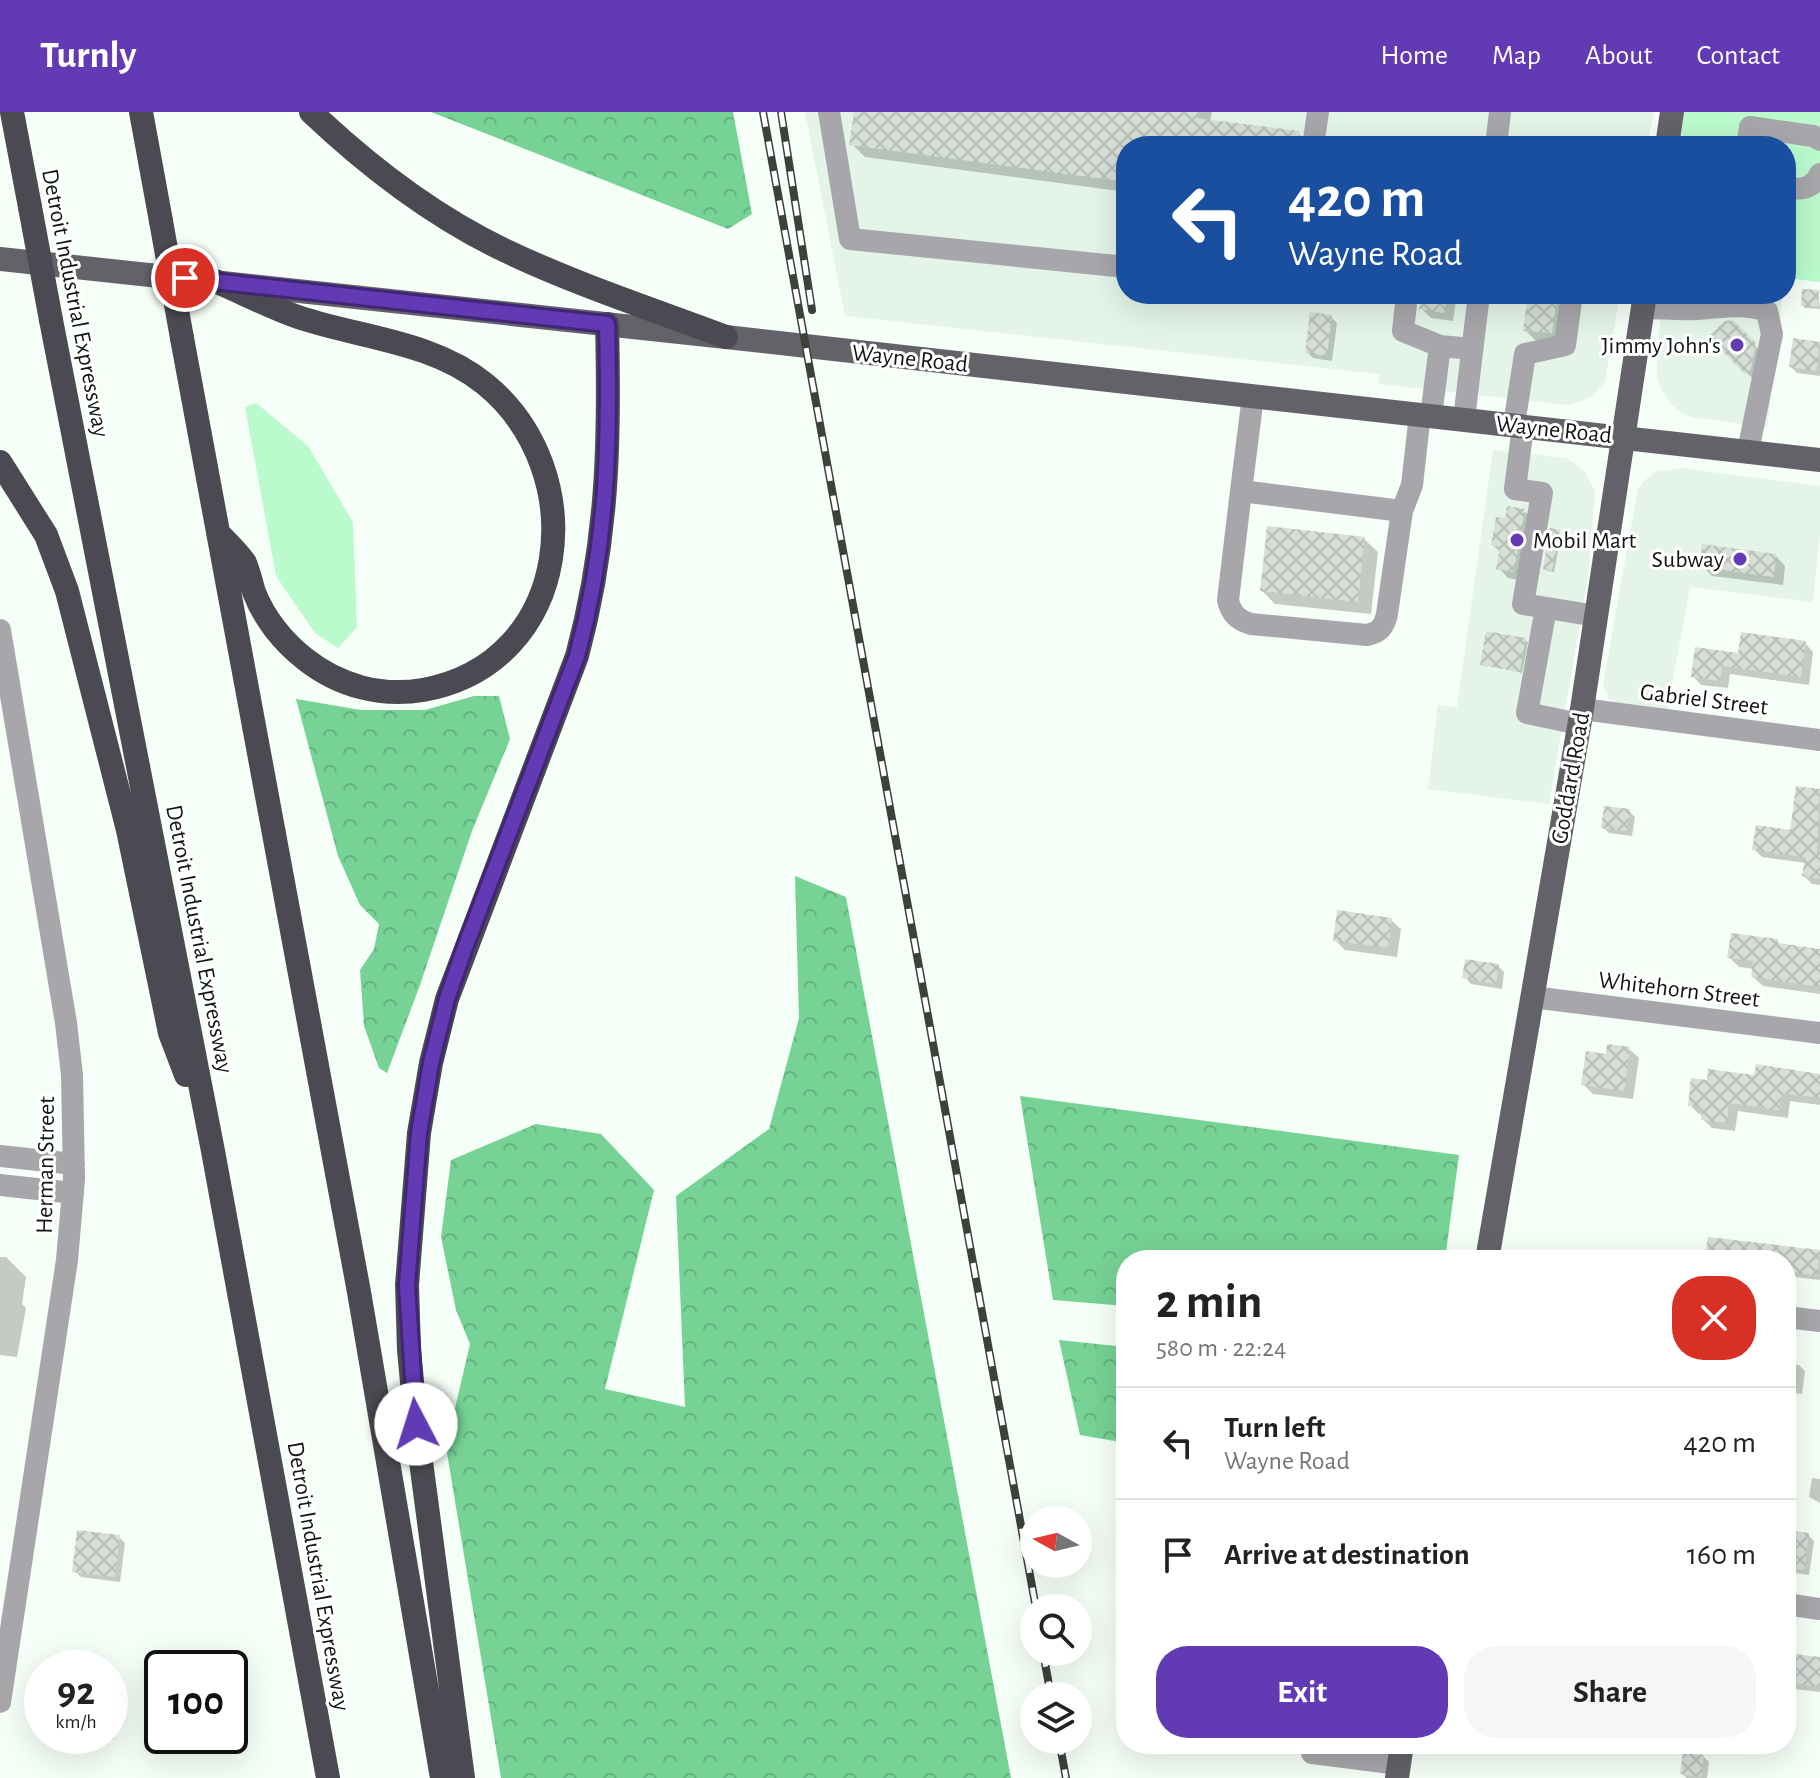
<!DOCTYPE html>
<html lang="en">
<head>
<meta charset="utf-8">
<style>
  body { margin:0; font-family:"Alegreya Sans",sans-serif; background:#f6f6f6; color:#222; height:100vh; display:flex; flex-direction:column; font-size:30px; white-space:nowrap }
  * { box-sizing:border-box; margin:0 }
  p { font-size:26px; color:#767676 }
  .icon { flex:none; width:44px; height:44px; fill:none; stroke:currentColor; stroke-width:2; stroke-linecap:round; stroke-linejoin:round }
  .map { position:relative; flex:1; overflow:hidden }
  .panel { position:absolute; left:1116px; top:1138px; width:680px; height:504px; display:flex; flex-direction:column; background:#fff; border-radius:32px; box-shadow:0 8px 32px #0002 }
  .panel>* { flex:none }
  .hud { position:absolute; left:1116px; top:24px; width:680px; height:168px; border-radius:32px; box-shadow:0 8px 32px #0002; background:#1a4fa0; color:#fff; overflow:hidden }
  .needle { width:52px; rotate:278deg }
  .fabs { position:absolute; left:1020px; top:1394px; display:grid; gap:16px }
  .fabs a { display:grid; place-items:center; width:72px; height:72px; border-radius:50%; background:#fff; box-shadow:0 8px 32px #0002; font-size:40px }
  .speed { position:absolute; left:24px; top:1538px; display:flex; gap:16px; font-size:40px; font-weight:700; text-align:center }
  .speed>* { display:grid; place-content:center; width:104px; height:104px; border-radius:50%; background:#fff; box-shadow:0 8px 32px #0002; line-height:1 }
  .speed small { font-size:20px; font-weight:400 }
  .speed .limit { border:4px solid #111; border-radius:12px; background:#fff; color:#111 }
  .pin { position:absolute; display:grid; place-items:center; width:68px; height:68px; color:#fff; margin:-34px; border:4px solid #fff; border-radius:50%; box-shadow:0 2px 8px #0007 }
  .me { position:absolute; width:88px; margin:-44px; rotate:355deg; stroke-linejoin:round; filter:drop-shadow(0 0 6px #0008) }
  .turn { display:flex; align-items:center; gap:28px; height:168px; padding:0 40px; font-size:36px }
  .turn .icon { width:104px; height:104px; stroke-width:2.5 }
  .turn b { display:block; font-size:56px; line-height:68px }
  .round { display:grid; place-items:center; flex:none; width:84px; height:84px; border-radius:32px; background:#f6f6f6 }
  .headline { display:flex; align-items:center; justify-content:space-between; height:136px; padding:0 40px }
  h1 { font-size:48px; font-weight:700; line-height:60px }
  .primary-button { display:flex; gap:16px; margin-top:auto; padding:16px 40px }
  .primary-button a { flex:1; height:92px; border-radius:32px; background:#623bb4; color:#fff; font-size:32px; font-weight:700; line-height:92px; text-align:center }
  .primary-button a+a { background:#f6f6f6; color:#222 }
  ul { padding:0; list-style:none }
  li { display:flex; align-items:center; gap:24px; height:112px; padding:0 40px; border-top:2px solid #e0e0e0 }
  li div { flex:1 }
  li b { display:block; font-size:30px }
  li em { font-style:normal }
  header { display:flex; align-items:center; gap:48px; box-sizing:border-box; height:112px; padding:0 40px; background:#623bb4; color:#fff }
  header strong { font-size:38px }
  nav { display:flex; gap:44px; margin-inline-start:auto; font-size:28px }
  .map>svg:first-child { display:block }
  .built { fill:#e4f4e8 }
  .green { fill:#bbfacd }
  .forest { fill:url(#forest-crowns) }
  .shadow { fill:#0003 }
  .building { fill:url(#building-cross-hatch) }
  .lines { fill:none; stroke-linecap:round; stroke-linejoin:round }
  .minor { stroke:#a7a7ab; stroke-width:22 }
  .major { stroke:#636269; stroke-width:24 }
  .highway { stroke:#4b4a52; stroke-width:24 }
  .rail-casing { stroke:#3d413e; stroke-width:8 }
  .rail { stroke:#fff; stroke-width:5; stroke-dasharray:15; stroke-linecap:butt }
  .highway-bridge { stroke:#4b4a52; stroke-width:24 }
  .route-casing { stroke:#402675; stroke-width:20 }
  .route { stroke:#623bb4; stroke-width:14 }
  .poi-dot { fill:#623bb4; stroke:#fff; stroke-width:3 }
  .labels { text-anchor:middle; stroke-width:6; stroke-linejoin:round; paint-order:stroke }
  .street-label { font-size:24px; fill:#121513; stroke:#fff }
  .poi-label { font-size:24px; fill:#121513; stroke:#fff; text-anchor:end }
</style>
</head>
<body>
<header>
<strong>Turnly</strong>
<nav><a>Home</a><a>Map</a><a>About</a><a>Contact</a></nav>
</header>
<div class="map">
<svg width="1820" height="1666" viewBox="0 0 1820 1666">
  <defs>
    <pattern id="forest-crowns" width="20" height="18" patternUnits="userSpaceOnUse" patternTransform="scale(2)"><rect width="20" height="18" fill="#76d295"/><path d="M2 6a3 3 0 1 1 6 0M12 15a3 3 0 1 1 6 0" fill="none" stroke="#65b380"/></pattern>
    <pattern id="building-cross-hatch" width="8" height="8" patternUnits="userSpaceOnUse" patternTransform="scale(2)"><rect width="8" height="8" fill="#d6ded8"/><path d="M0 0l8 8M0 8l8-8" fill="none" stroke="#b7beb8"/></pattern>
  </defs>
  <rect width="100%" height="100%" fill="#f5fef7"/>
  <!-- built -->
  <path class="built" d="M805,0H1654L1647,34H1126V182H1620L1605,270L1588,287L1568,293L1379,272V262L845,204Z
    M1663,182H1783L1767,315L1697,306L1685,303L1672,293L1662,279L1657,266V243Z
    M1493,338L1566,346L1584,358L1595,379L1588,464L1549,692L1428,677L1438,593L1457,595Z
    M1680,356L1820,374V422L1813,490L1690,475L1667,600L1620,593L1609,587L1603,572L1638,377L1645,368L1656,360Z"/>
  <!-- green -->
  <path class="green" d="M1684,0H1820V170L1786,166V34H1680Z
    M256,291L308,334L353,410L357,515L338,536L315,521L276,464L245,295Z"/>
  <!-- forest -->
  <path class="forest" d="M431,0H733L752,102L728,117Z
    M474,584H499L510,627L472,719L420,873L387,961L379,956L364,914L360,858L374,837L379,812L360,793L338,744L296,587L361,598H425Z
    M795,764L846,785L1011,1666H501L446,1335L470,1232L456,1198L441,1125L451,1048L536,1012L601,1022L654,1078L605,1277L685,1295L676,1084L769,1017L799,906Z
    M1020,984L1459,1043L1445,1148H1126V1194L1053,1188Z
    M1059,1228L1126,1235V1331L1080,1323Z"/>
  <!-- shadow -->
  <path class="shadow" d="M856,0H1212L1210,9L1298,21L1311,34H1126V80L865,45L852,32Z
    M1786,93L1796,102L1788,155H1786Z
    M1818,180L1820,197L1805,196L1803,194Z
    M1422,182H1457L1453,209L1431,206L1421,196Z
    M1530,182H1569L1562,230L1535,228L1525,218Z
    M1331,205L1337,211L1332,249L1313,246L1307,240Z
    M1732,210L1764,243L1756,270L1711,225Z
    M1795,228L1820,232V264L1797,261L1791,255Z
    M1524,399L1534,408L1523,469L1508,466L1499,456L1501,441L1493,433L1507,408Z
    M1559,420L1561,423L1554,460L1548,459L1545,457Z
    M1364,427L1378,440L1371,502L1275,492L1262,479Z
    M1776,444L1785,454L1783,473L1712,464L1702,454Z
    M1525,528L1528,530L1522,561L1482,552Z
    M1805,531L1813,540L1809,573L1730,562L1728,576L1701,573L1693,564L1740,543Z
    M1798,676L1820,679V773L1812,772L1804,764L1806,751L1762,745L1754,737L1792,720Z
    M1629,699L1635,705L1632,724L1609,721L1603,715Z
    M1391,808L1401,817L1397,845L1345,838L1335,828Z
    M1777,829L1782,834L1820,839V882L1763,874L1753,865L1754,857L1739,855L1729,845Z
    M1498,854L1504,860L1502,877L1471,872L1465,865Z
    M1629,937L1639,946L1633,987L1593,982L1583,972L1607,944Z
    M1820,963V993L1790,989L1788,1006L1738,999L1735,1019L1712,1016L1703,1007L1704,1002H1699L1690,993L1709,971L1756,965Z
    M1709,1127L1820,1140V1168L1786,1164V1148H1707Z
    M0,1145H6L26,1165L22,1192L26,1196L17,1245L0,1243Z
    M1786,1251L1799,1253L1805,1259L1802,1282L1786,1280Z
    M1812,1366L1820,1367V1391L1809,1385Z
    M1808,1423L1814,1429L1809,1463L1789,1460L1786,1458V1429Z
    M119,1425L125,1431L120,1470L81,1465L75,1459Z
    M1786,1543L1820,1547V1580L1786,1576Z
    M110,1581L119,1588L114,1627L94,1624H110Z
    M1703,1644L1709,1650L1707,1666H1687L1682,1662Z"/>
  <!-- building -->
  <path class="building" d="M854,0H1197V6L1299,19L1297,34H1126V70L849,33Z
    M1802,177L1819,178L1818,195L1801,194Z
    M1421,182H1447L1444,201L1419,197Z
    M1528,182H1558L1552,221L1523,219Z
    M1310,200L1332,203L1327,244L1305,241Z
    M1733,208L1756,231L1751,257L1745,262L1708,225L1725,209Z
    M1793,226L1820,230L1816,259L1789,255Z
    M1507,394L1525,397L1514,460L1496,457L1500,435L1491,433L1496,405L1505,406Z
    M1267,414L1365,425L1358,490L1260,479Z
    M1550,416L1560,418L1552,459L1543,457Z
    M1702,432L1776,442L1774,465L1700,455Z
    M1486,519L1526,526L1520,560L1480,553Z
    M1741,520L1806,529L1801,565L1722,554L1720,569L1691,565L1695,535L1738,541Z
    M1796,674L1820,677L1817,740H1820V767L1802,764L1805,745L1752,738L1756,713L1790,718Z
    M1604,694L1630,697L1627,719L1601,716Z
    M1337,798L1392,806L1388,836L1333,829Z
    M1731,821L1778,827V831L1820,837V875L1751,865L1753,849L1727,846Z
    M1465,847L1499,852L1496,872L1462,866Z
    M1607,932L1630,935L1624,979L1581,973L1586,939L1606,942Z
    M1756,952L1820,962V986L1782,981L1779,998L1729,991L1727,1011L1701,1008L1702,995L1688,994L1691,966L1707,968L1708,957L1754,963Z
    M1708,1125L1820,1138L1818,1164L1786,1159V1148H1704Z
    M77,1418L120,1423L115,1465L72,1460Z
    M1786,1418L1809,1421L1804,1458L1786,1456Z
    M1786,1541L1820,1545V1575L1786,1570Z
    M1683,1640L1704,1643L1701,1665L1680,1662Z"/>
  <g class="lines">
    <!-- minor -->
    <path class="minor" d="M829,0L850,127L1126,155
      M1313,34L1318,0
      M1496,34L1500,0
      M1747,34L1750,15L1813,24L1820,28
      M1786,76C1801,78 1813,77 1820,62
      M1407,182L1403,219L1440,234L1472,237
      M1643,196C1660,196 1678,198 1696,197C1721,196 1742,190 1767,199L1772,222L1748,339
      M1253,284L1241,379L1402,399
      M1431,304L1440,234
      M1464,307L1479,182
      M1514,313L1525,242L1565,233L1572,182
      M1523,314L1515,377L1542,381L1523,492L1596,504
      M1241,379L1228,488C1231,502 1238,508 1251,512L1367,523C1380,520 1384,515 1387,502L1402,399L1412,373L1420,302
      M1546,496L1527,601L1579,612
      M0,518L66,911L72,963L74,1067L67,1148L0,1590
      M1582,597L1820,628
      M1532,885L1820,921
      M0,1044L74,1052
      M0,1073L73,1081
      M1786,1205L1820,1209
      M1786,1492L1820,1497
      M1312,1641L1399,1652"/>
    <!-- major -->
    <path class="major" d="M1667,34L1672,0
      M0,147L726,225L1820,348
      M1487,1148L1582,597L1645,182
      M1397,1666L1402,1632"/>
    <!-- highway -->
    <path class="highway" d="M12,0L30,95
      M141,0L161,109
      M311,0C368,54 433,104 504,138C575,172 652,197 726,225
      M215,169C243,181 270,195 298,205C360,226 432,229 485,272C593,360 573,551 423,578C381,585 339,574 305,547C283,530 264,506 254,480C251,471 249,460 245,451C239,442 229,432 221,424
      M51,208L213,1039L328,1666
      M182,226L359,1180L442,1666
      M0,350L46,423L67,479L128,718L170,921L186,963
      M463,1666L416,1312L409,1238L407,1173L419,1021L431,951L447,887L577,544C608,429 610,330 607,212"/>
    <defs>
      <path id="rail" d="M763,0L1036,1496
        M781,0L812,198
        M1043,1540L1051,1584
        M1059,1628L1066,1666"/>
    </defs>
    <!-- rail casing -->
    <use href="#rail" class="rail-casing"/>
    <!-- rail -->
    <use href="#rail" class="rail"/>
    <!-- highway-bridge -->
    <path class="highway-bridge" d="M30,95L51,208
      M161,109L182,226"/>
  </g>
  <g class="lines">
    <defs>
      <path id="route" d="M185,166L607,212C610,329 608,430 577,544L464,838L447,887L431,951L419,1021L407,1173L416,1312"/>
    </defs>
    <!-- route casing -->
    <use href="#route" class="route-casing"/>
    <!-- route -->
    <use href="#route" class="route"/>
  </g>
  <!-- markers -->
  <g class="poi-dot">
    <circle cx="1737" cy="233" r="8"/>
    <circle cx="1517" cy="428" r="8"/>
    <circle cx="1740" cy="447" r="8"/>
  </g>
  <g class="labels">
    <!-- street labels -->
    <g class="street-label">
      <text transform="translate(76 191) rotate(79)" y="8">Detroit Industrial Expressway</text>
      <text transform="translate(910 246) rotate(6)" y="8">Wayne Road</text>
      <text transform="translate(1554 317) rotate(6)" y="8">Wayne Road</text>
      <text transform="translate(1704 587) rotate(7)" y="8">Gabriel Street</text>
      <text transform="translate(1570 666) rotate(-80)" y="8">Goddard Road</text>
      <text transform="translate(200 827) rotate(79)" y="8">Detroit Industrial Expressway</text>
      <text transform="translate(1679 877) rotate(7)" y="8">Whitehorn Street</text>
      <text transform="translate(45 1053) rotate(-89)" y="8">Herman Street</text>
      <text transform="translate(319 1464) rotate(80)" y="8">Detroit Industrial Expressway</text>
    </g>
    <!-- poi labels -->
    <g class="poi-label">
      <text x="1721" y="241">Jimmy John's</text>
      <text x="1533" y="436" text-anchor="start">Mobil Mart</text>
      <text x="1724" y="455">Subway</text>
    </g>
  </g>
</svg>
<div class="fabs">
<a><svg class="needle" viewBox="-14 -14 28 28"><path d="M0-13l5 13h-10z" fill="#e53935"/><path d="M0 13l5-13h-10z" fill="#767676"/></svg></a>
<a><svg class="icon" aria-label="search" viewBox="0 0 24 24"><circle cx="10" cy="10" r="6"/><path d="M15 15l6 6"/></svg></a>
<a><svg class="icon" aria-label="layers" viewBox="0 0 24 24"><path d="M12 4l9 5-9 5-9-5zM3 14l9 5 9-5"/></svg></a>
</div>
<div class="speed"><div>92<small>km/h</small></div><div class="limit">100</div></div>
<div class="pin" style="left:185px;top:166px;background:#d93025"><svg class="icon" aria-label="arrive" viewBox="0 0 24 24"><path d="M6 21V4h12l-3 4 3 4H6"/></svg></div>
<svg class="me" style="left:416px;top:1312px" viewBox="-20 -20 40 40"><circle r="19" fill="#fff"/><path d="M0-13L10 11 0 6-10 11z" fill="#623bb4"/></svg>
<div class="hud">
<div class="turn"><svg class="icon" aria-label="left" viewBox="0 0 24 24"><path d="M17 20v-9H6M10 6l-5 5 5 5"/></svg><div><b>420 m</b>Wayne Road</div></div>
</div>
<section class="panel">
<div class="headline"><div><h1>2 min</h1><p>580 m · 22:24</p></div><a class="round" style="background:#d93025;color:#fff"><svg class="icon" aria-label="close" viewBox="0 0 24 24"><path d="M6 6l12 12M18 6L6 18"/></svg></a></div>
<ul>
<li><svg class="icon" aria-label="left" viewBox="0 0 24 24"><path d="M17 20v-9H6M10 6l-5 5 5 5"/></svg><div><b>Turn left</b><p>Wayne Road</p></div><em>420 m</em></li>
<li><svg class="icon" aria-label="arrive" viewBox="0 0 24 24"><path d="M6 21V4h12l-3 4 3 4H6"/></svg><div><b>Arrive at destination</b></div><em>160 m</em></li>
</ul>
<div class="primary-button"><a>Exit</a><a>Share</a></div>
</section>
</div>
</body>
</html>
